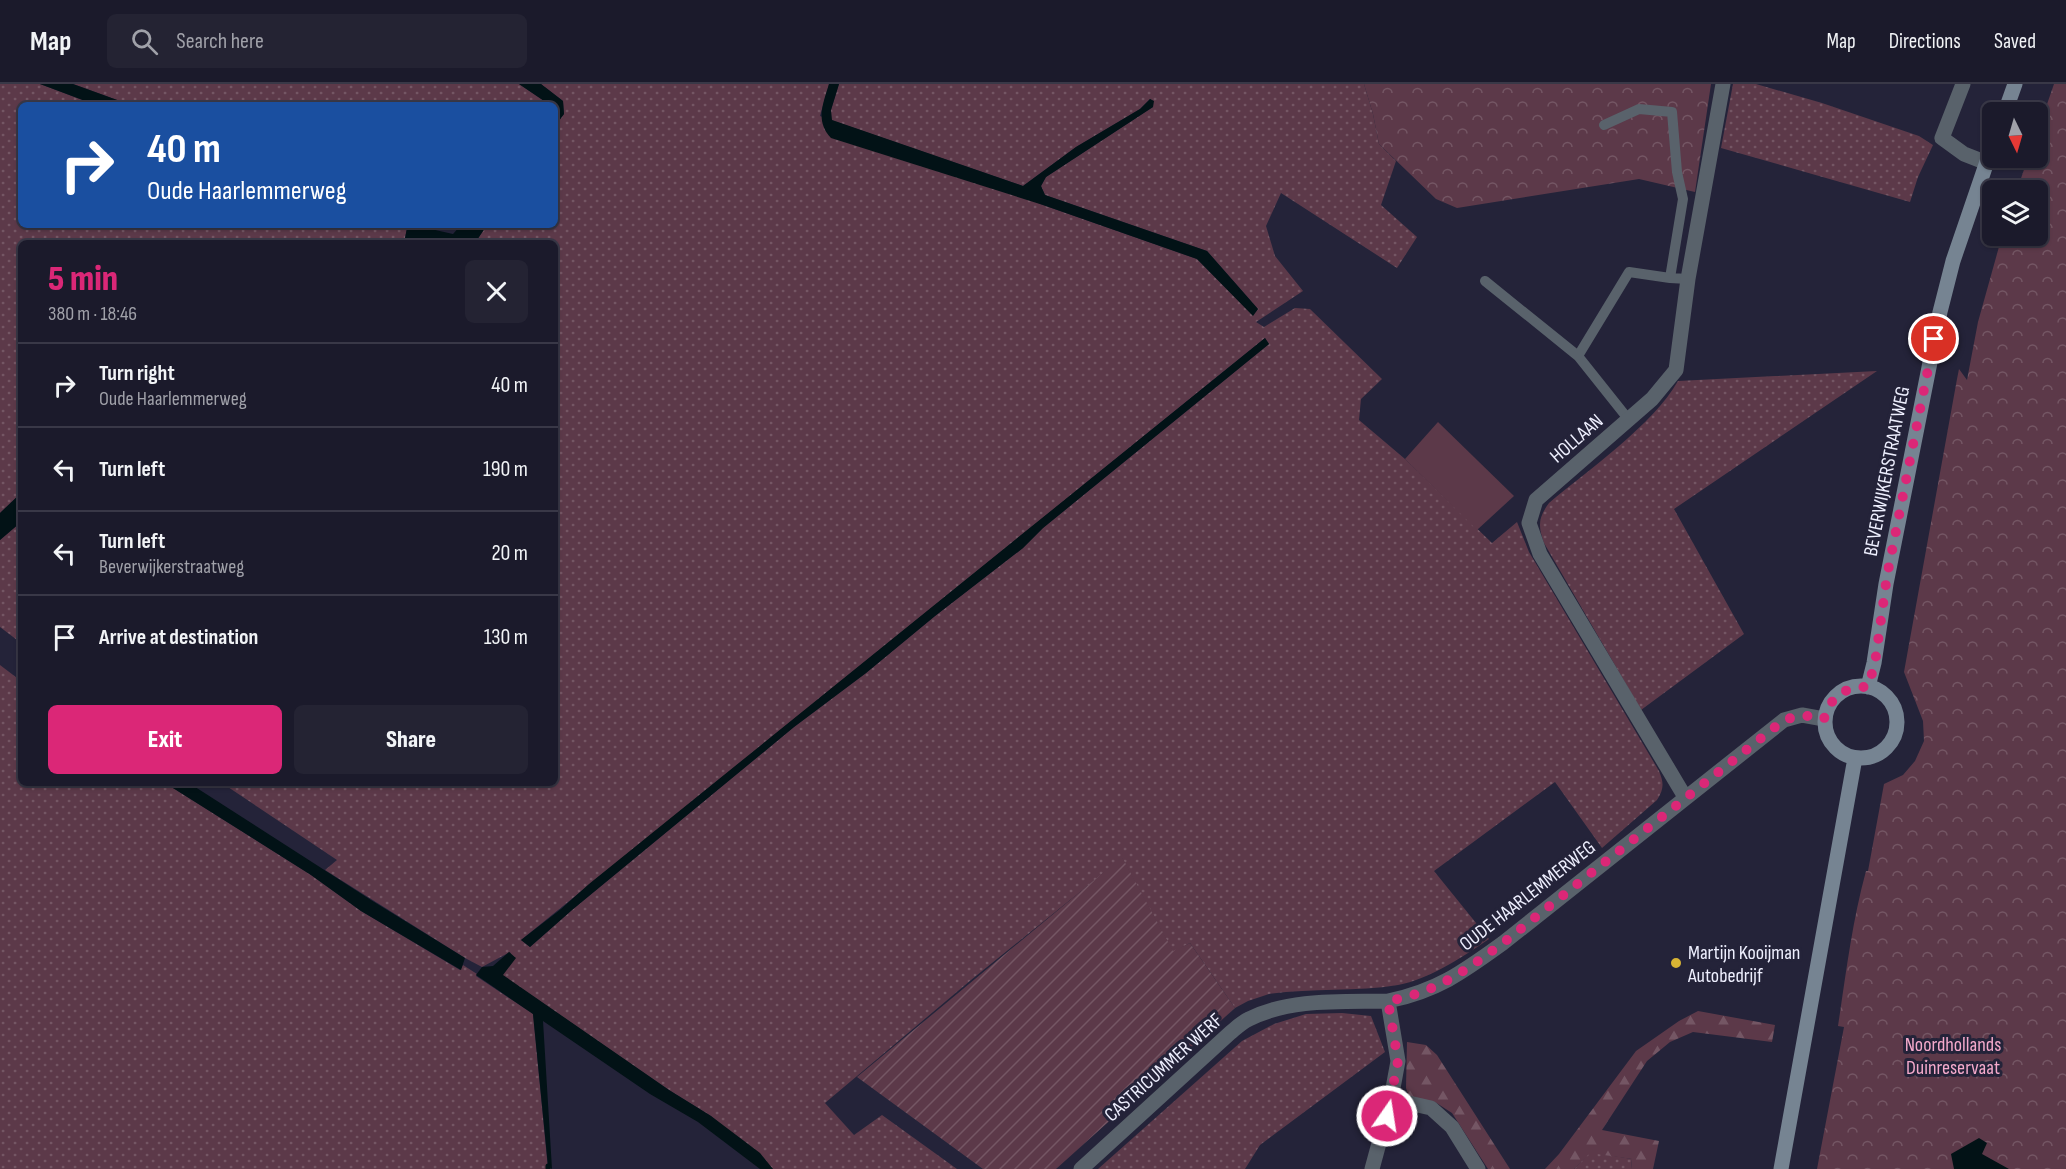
<!DOCTYPE html>
<html lang="en">
<head>
<meta charset="utf-8">
<style>
  body { margin:0; font-family:"Sofia Sans Condensed",sans-serif; background:#242333; color:#f1f3f6; height:100vh; display:flex; flex-direction:column; font-size:22px; white-space:nowrap }
  * { box-sizing:border-box; margin:0 }
  p { font-size:20px; color:#a0a1a9 }
  .icon { flex:none; width:33px; height:33px; fill:none; stroke:currentColor; stroke-width:2; stroke-linecap:round; stroke-linejoin:round }
  .map { position:relative; flex:1; overflow:hidden }
  .drawer { position:absolute; left:18px; top:156px; width:540px; height:546px; display:flex; flex-direction:column; background:#1b1a2b; border-radius:9px; box-shadow:0 2px 4px #0004,0 0 0 2px #393847 }
  .drawer>* { flex:none }
  .guide { position:absolute; left:18px; top:18px; width:540px; height:126px; border-radius:9px; box-shadow:0 2px 4px #0004,0 0 0 2px #393847; background:#1a4fa0; color:#fff; overflow:hidden }
  .needle { width:39px; rotate:175deg }
  .controls { position:absolute; left:1982px; top:18px; display:grid; gap:12px }
  .controls a { display:grid; place-items:center; width:66px; height:66px; border-radius:9px; background:#1b1a2b; box-shadow:0 2px 4px #0004,0 0 0 2px #393847; font-size:30px }
  .pin { position:absolute; display:grid; place-items:center; width:51px; height:51px; color:#fff; margin:-26px; border:3px solid #fff; border-radius:50%; box-shadow:0 2px 6px #0007 }
  .me { position:absolute; width:66px; margin:-33px; rotate:13deg; stroke-linejoin:round; filter:drop-shadow(0 0 4px #0008) }
  .turn { display:flex; align-items:center; gap:21px; height:126px; padding:0 30px; font-size:27px }
  .turn .icon { width:78px; height:78px; stroke-width:2.5 }
  .turn b { display:block; font-size:42px; line-height:51px }
  .round { display:grid; place-items:center; flex:none; width:63px; height:63px; border-radius:9px; background:#242333 }
  .summary { display:flex; align-items:center; justify-content:space-between; height:102px; padding:0 30px }
  h1 { font-size:36px; font-weight:800; line-height:45px; color:#db2777 }
  .action { display:flex; gap:12px; margin-top:auto; padding:12px 30px }
  .action a { flex:1; height:69px; border-radius:9px; background:#db2777; color:#fff; font-size:24px; font-weight:800; line-height:69px; text-align:center }
  .action a+a { background:#242333; color:#f1f3f6 }
  ul { padding:0; list-style:none }
  li { display:flex; align-items:center; gap:18px; height:84px; padding:0 30px; border-top:2px solid #393847 }
  li div { flex:1 }
  li b { display:block; font-size:22px }
  li em { font-style:normal }
  header { display:flex; align-items:center; gap:36px; box-sizing:border-box; height:84px; padding:0 30px; background:#1b1a2b; border-bottom:2px solid #393847 }
  header strong { font-size:28px }
  nav { display:flex; gap:33px; margin-inline-start:auto; font-size:21px }
  .search { width:420px; height:54px; background:#242333; display:flex; align-items:center; gap:15px; box-sizing:border-box; padding:0 21px; border-radius:9px; color:#a0a1a9; font-size:22px }
  .map>svg:first-child { display:block }
  .grass { fill:url(#grass-dots); fill-rule:evenodd }
  .forest { fill:url(#forest-firs) }
  .park { fill:url(#park-crowns) }
  .garden { fill:url(#garden-furrows) }
  .pitch { fill:#5c3949 }
  .water { fill:#021216 }
  .lines { fill:none; stroke-linecap:round; stroke-linejoin:round }
  .stream { stroke:#021216; stroke-width:5 }
  .service { stroke:#59626b; stroke-width:10 }
  .minor { stroke:#59626b; stroke-width:15 }
  .secondary { stroke:#768492; stroke-width:15 }
  .route { stroke:#db2777; stroke-width:10; stroke-dasharray:0 18 }
  .poi-dot { fill:#d8b434; stroke:#242339; stroke-width:2 }
  .labels { text-anchor:middle; stroke-width:6; stroke-linejoin:round; paint-order:stroke }
  .street-label { font-size:20px; fill:#eeeffe; stroke:#242339 }
  .poi-label { font-size:20px; fill:#eeeffe; stroke:#242339; text-anchor:start }
  .park-label { font-size:20px; fill:#f5aacc; stroke:#242339 }
</style>
</head>
<body>
<header>
<strong>Map</strong>
<div class="search"><svg class="icon" aria-label="search" viewBox="0 0 24 24"><circle cx="10" cy="10" r="6"/><path d="M15 15l6 6"/></svg>Search here</div>
<nav><a>Map</a><a>Directions</a><a>Saved</a></nav>
</header>
<div class="map">
<svg width="2066" height="1085" viewBox="0 0 2066 1085">
  <defs>
    <pattern id="grass-dots" width="8" height="8" patternUnits="userSpaceOnUse" patternTransform="scale(1.5)"><rect width="8" height="8" fill="#5c3949"/><path d="M2 2h.1M6 6h.1" fill="none" stroke="#745664" stroke-width="1.8" stroke-linecap="round"/></pattern>
    <pattern id="forest-firs" width="22" height="20" patternUnits="userSpaceOnUse" patternTransform="scale(1.5)"><rect width="22" height="20" fill="#5c3949"/><path d="M5 1l3.5 6h-7zM16 11l3.5 6h-7z" fill="#745664"/></pattern>
    <pattern id="park-crowns" width="20" height="18" patternUnits="userSpaceOnUse" patternTransform="scale(1.5)"><rect width="20" height="18" fill="#5c3949"/><path d="M2 6a3 3 0 1 1 6 0M12 15a3 3 0 1 1 6 0" fill="none" stroke="#745664"/></pattern>
    <pattern id="garden-furrows" width="10" height="10" patternUnits="userSpaceOnUse" patternTransform="scale(1.5)"><rect width="10" height="10" fill="#5c3949"/><path d="M-1 1l2-2M0 10L10 0M9 11l2-2" fill="none" stroke="#745664"/></pattern>
  </defs>
  <rect width="100%" height="100%" fill="#242339"/>
  <!-- grass -->
  <path class="grass" d="M0,0H40L96,21H21V141H405L407,144L404,159H21V409L0,429Z
    M73,0H519L550,21H131Z
    M541,0H829L820,32L1043,121L1197,175L1253,231L1258,225L1207,167L1045,111L1041,102L1046,93L1153,23V17L1150,15L1140,25L1076,63L1023,102L831,36V26L839,0H1364L1373,30L1379,60L1396,77L1381,121L1417,153L1397,184L1281,109L1266,142L1275,172L1303,207L1256,238L1264,243L1295,224L1310,225L1382,295L1361,315L1359,336L1405,375L1492,459L1517,438L1529,468L1659,687C1664,699 1664,705 1657,716L1602,764L1555,698L1434,787L1489,855C1464,872 1428,896 1398,901C1356,908 1312,904 1269,910L1248,917L1235,924L1190,859L1173,868L1122,774L971,896L825,1019L854,1051L882,1031L957,1085H773L711,1032L669,1006L502,891L513,875L510,868L482,883L465,874L325,786L337,776L222,699H555V159H475L487,141H555V42L564,30L563,17ZM1265,254L1269,260L1043,444L1023,464L935,532L866,589L794,643L572,826L530,863L521,856Z
    M1733,0H1756L1822,19L1919,52L1933,61L1918,93L1910,118L1721,64Z
    M1877,287L1674,425L1744,550L1641,626L1544,459C1538,442 1538,434 1549,419C1587,387 1654,340 1678,297Z
    M21,438V559L0,543V456Z
    M0,581L21,597V699H165L311,791L361,827L460,886L463,881L477,890L476,892L533,930L548,1085H0Z
    M1342,929L1371,932L1385,968L1260,1061L1245,1085H1098L1242,957L1274,940L1306,930Z
    M1590,1068L1632,1075L1631,1085H1574Z"/>
  <!-- forest -->
  <path class="forest" d="M1698,927L1775,941L1772,958L1693,948L1670,958L1647,977L1602,1046L1659,1057L1653,1085H1631L1632,1075L1590,1069L1574,1085H1545L1559,1070L1636,967L1679,937Z
    M1407,958L1426,961L1437,971L1510,1085H1488L1452,1029L1435,1018L1409,1013L1406,1004Z"/>
  <!-- park -->
  <path class="park" d="M1364,0H1711L1695,108L1639,95L1457,124L1436,115L1379,60L1373,30Z
    M2054,0H2066V1085H1817L1844,943L1838,942C1846,890 1852,838 1866,787H1868L1884,700L1903,691L1915,677L1924,657L1923,637L1904,588L1957,295L1959,285L1967,296L1978,238L2002,152H2037V106H2017L2028,74H2037V49Z"/>
  <!-- garden -->
  <path class="garden" d="M1122,773L1173,867L1190,859L1235,924L1056,1085H983L857,993Z"/>
  <!-- pitch -->
  <path class="pitch" d="M1438,338L1514,412L1477,446L1405,375Z"/>
  <!-- water -->
  <path class="water" d="M40,0H73L131,21H96Z
    M519,0H541L563,17L564,30L555,42V21H550Z
    M829,0H839L831,26L832,36L1023,102L1076,63L1140,25L1150,15L1154,17L1153,23L1046,93L1041,102L1045,111L1207,167L1258,225L1253,232L1197,175L1043,121L831,54C815,37 823,20 829,0Z
    M405,141H421L422,143L453,150L461,141H487L475,159H404L407,144Z
    M1265,254L1269,260L1043,444L1023,464L935,532L866,589L794,643L572,826L530,863L521,856L561,825L589,800Z
    M21,409V438L0,456V429Z
    M165,699H189L371,816L465,874L461,886L361,827L311,791Z
    M509,868L516,874L503,891L669,1006L711,1032L760,1069L773,1085H760L698,1038L650,1010L543,937L552,1085L548,1082L533,930L476,891L482,883L493,882Z
    M1979,1054L1987,1059L1982,1070L2009,1085H1954L1951,1070Z"/>
  <g class="lines">
    <!-- stream -->
    <path class="stream" d="M548,1082V1085"/>
    <!-- service -->
    <path class="service" d="M1604,41L1639,25L1672,28L1677,88L1683,115L1670,194L1688,195
      M1485,197L1578,272L1629,336
      M1578,272L1629,188L1670,194"/>
    <!-- minor -->
    <path class="minor" d="M1963,0L1942,54L1964,70L1987,79
      M1685,713L1540,470L1529,439L1536,416L1652,315L1676,286L1688,195L1723,0
      M1391,1015L1431,1024L1452,1043L1478,1085
      M1081,1085L1230,949C1236,944 1242,938 1249,935C1291,914 1342,918 1388,917
      M1372,1085L1391,1015L1398,977L1388,917C1437,907 1463,888 1503,859L1784,636L1802,631L1824,635"/>
    <!-- secondary -->
    <path class="secondary" d="M2005,28L2015,0
      M1825 638a36 36 0 1 1 72 0a36 36 0 1 1-72 0Z
      M1868,603L1874,579L1886,500L1940,228L1953,177L1992,63
      M1781,1085L1855,674"/>
  </g>
  <g class="lines">
    <!-- route -->
    <path class="route" d="M1387,1032L1398,977L1388,917C1437,908 1463,888 1503,859L1784,636L1802,631L1824,635C1830,613 1845,602 1868,603L1875,579L1887,492L1934,255"/>
  </g>
  <!-- markers -->
  <circle class="poi-dot" cx="1676" cy="879" r="6"/>
  <g class="labels">
    <!-- street labels -->
    <g class="street-label">
      <text transform="translate(1576 354) rotate(-41)" y="7">HOLLAAN</text>
      <text transform="translate(1886 387) rotate(-79)" y="7">BEVERWIJKERSTRAATWEG</text>
      <text transform="translate(1527 811) rotate(-38)" y="7">OUDE HAARLEMMERWEG</text>
      <text transform="translate(1163 983) rotate(-42)" y="7">CASTRICUMMER WERF</text>
    </g>
    <!-- poi labels -->
    <g class="poi-label">
      <text x="1688" y="875">Martijn Kooijman<tspan x="1688" dy="23">Autobedrijf</tspan></text>
    </g>
    <!-- park labels -->
    <g class="park-label">
      <text x="1953" y="967">Noordhollands<tspan x="1953" dy="23">Duinreservaat</tspan></text>
    </g>
  </g>
</svg>
<div class="controls">
<a><svg class="needle" viewBox="-14 -14 28 28"><path d="M0-13l5 13h-10z" fill="#e53935"/><path d="M0 13l5-13h-10z" fill="#a0a1a9"/></svg></a>
<a><svg class="icon" aria-label="layers" viewBox="0 0 24 24"><path d="M12 4l9 5-9 5-9-5zM3 14l9 5 9-5"/></svg></a>
</div>
<div class="pin" style="left:1934px;top:255px;background:#d93025"><svg class="icon" aria-label="arrive" viewBox="0 0 24 24"><path d="M6 21V4h12l-3 4 3 4H6"/></svg></div>
<svg class="me" style="left:1387px;top:1032px" viewBox="-20 -20 40 40"><circle r="17" fill="#db2777" stroke="#fff" stroke-width="3"/><path d="M0-11L8 9 0 5-8 9z" fill="#fff"/></svg>
<div class="guide">
<div class="turn"><svg class="icon" aria-label="right" viewBox="0 0 24 24"><path d="M7 20v-9h11M14 6l5 5-5 5"/></svg><div><b>40 m</b>Oude Haarlemmerweg</div></div>
</div>
<section class="drawer">
<div class="summary"><div><h1>5 min</h1><p>380 m · 18:46</p></div><a class="round"><svg class="icon" aria-label="close" viewBox="0 0 24 24"><path d="M6 6l12 12M18 6L6 18"/></svg></a></div>
<ul>
<li><svg class="icon" aria-label="right" viewBox="0 0 24 24"><path d="M7 20v-9h11M14 6l5 5-5 5"/></svg><div><b>Turn right</b><p>Oude Haarlemmerweg</p></div><em>40 m</em></li>
<li><svg class="icon" aria-label="left" viewBox="0 0 24 24"><path d="M17 20v-9H6M10 6l-5 5 5 5"/></svg><div><b>Turn left</b></div><em>190 m</em></li>
<li><svg class="icon" aria-label="left" viewBox="0 0 24 24"><path d="M17 20v-9H6M10 6l-5 5 5 5"/></svg><div><b>Turn left</b><p>Beverwijkerstraatweg</p></div><em>20 m</em></li>
<li><svg class="icon" aria-label="arrive" viewBox="0 0 24 24"><path d="M6 21V4h12l-3 4 3 4H6"/></svg><div><b>Arrive at destination</b></div><em>130 m</em></li>
</ul>
<div class="action"><a>Exit</a><a>Share</a></div>
</section>
</div>
</body>
</html>
